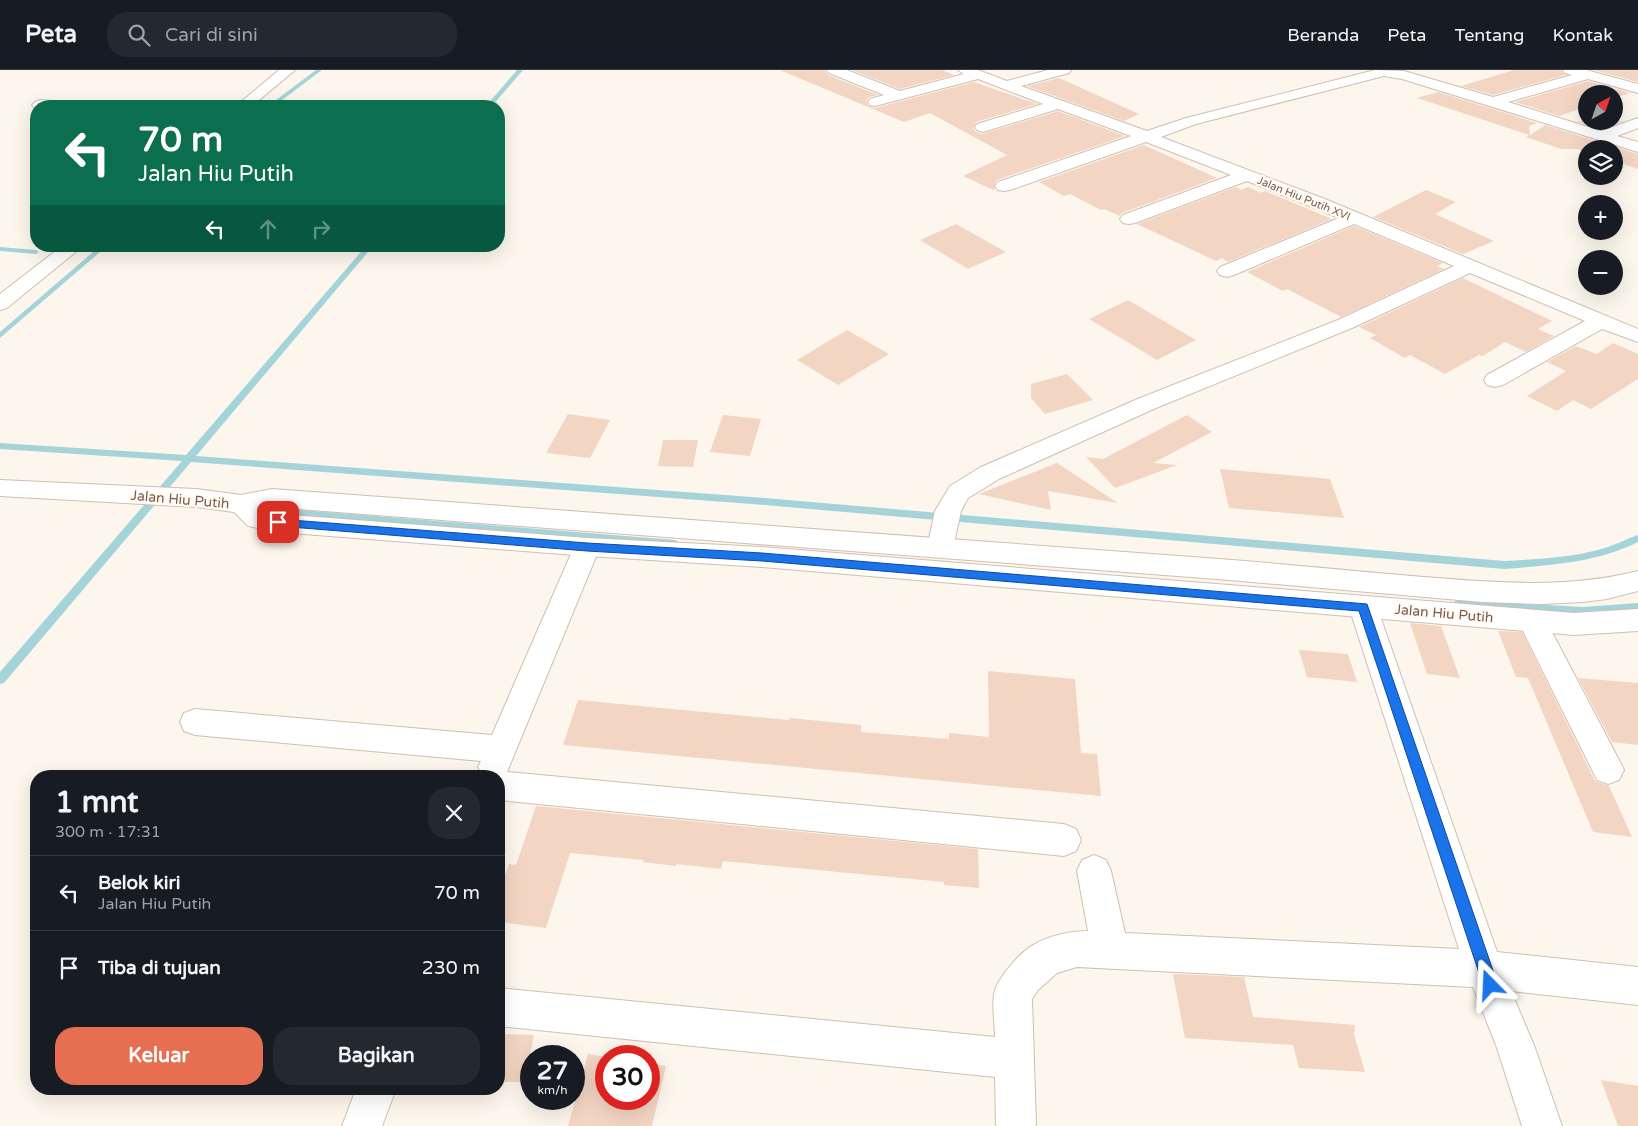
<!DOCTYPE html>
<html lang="id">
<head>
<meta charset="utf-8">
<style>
  body { margin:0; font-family:"Varela Round",sans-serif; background:#242831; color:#f1f3f6; height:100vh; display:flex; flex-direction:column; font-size:19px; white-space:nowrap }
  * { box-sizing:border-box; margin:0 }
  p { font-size:16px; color:#9ea1a6 }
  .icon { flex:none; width:28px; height:28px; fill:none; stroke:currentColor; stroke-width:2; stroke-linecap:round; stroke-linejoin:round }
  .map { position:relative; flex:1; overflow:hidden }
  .sheet { position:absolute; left:30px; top:700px; width:475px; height:325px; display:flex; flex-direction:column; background:#171b24; border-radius:20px; box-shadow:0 5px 20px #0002 }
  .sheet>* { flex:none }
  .guide { position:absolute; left:30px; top:30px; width:475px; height:152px; border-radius:20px; box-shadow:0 5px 20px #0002; background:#0b6e4f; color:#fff; overflow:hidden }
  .needle { width:32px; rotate:40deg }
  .fabs { position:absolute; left:1578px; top:15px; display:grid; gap:10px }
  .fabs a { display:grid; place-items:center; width:45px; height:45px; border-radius:50%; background:#171b24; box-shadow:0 5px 20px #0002; font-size:25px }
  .speed { position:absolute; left:520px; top:975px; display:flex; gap:10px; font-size:25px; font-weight:700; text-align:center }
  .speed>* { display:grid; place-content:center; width:65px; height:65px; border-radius:50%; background:#171b24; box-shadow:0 5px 20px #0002; line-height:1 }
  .speed small { font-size:12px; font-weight:400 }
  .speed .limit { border:8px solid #d22; background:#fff; color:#111 }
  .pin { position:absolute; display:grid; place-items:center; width:42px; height:42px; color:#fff; margin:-21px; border-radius:10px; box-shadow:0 2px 8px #0006 }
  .me { position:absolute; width:55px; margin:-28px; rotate:339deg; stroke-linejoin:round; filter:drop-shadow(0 0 4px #0008) }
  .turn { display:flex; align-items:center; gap:18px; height:105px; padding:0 25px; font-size:22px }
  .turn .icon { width:65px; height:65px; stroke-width:2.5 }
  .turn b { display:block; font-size:35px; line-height:42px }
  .lanes { display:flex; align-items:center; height:48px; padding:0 25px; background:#0003; justify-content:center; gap:25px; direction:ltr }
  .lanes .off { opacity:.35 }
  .round { display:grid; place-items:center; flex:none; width:52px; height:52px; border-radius:20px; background:#242831 }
  .summary { display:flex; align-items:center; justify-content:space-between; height:85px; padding:0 25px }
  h1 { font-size:30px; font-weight:800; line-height:38px }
  .primary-button { display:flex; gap:10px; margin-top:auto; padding:10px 25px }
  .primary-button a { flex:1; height:58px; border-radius:20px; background:#e76f51; color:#fff; font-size:20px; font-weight:800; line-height:58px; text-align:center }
  .primary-button a+a { background:#242831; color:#f1f3f6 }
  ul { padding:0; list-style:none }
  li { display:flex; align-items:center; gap:15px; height:75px; padding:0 25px; border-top:1px solid #363941 }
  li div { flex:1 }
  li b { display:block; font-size:19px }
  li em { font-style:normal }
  header { display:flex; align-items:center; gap:30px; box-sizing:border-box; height:70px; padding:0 25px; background:#171b24; border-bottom:1px solid #363941 }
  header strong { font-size:24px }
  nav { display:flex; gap:28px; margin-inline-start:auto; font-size:18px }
  .search { width:350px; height:45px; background:#242831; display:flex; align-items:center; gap:12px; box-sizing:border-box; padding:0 18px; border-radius:20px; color:#9ea1a6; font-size:19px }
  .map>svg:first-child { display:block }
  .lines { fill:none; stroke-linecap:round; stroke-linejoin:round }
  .stream { fill:#a5d3da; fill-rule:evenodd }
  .building { fill:#f3d5c3 }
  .minor-casing { stroke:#d1beb0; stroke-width:2 }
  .tertiary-casing { stroke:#d1beb0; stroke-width:2 }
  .minor { fill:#fff; fill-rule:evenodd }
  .tertiary { fill:#fff; fill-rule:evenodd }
  .route { fill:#1a73e8; stroke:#114b97 }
  .labels { text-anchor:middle; stroke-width:4.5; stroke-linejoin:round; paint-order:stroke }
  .far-street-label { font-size:11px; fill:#7a5c4d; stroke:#fffaf3 }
  .street-label { font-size:14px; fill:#7a5c4d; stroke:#fffaf3 }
</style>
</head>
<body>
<header>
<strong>Peta</strong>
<div class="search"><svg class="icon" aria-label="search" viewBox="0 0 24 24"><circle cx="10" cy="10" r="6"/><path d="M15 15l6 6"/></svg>Cari di sini</div>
<nav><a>Beranda</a><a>Peta</a><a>Tentang</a><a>Kontak</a></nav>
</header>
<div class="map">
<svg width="1638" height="1056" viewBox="0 0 1638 1056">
  <rect width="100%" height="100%" fill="#fdf6ec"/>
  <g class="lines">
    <!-- stream -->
    <path class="stream" d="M316,0H322L274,36H268Z
      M517,0H523L492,36H486Z
      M100,176H107L0,268V262Z
      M366,176H373L196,386L752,427L1504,491C1537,489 1570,488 1601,479C1614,476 1625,469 1638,465V472C1596,493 1550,495 1504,499L752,434L191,392L4,613L0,614V602L182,391L0,379V373L186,385Z
      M0,177L36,180L39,182L36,184L0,181Z
      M251,436L675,470L680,473L675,476L251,442L246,439Z
      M1459,530L1583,537L1638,533V541L1583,545L1459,538L1455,537L1454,534L1455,531Z"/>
  </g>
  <!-- building -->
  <path class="building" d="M780,0H825L828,5L878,25L869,27L866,31L868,36L875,38L974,12L1037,34L976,52L973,58L976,62L982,64L1058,41L1125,66L997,110L994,115L995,119L993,120L963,106L1007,85L930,43L904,52Z
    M852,0H942L954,5L900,19Z
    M1514,0H1561L1565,5L1493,25L1461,16Z
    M1593,0H1638V12Z
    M1059,8L1139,44L1124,51L1027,16Z
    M1588,11L1630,23L1614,28V24H1586V37L1559,46L1515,32Z
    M1438,22L1537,53L1529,56L1530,65L1545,55L1638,84V99L1614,91V79H1586V82L1578,79H1561L1526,67L1529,65L1417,28Z
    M1576,51H1623L1601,59Z
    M1144,75L1217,108L1122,143L1120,146L1104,139L1101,140L1070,124L1064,126L1039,112Z
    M1236,117L1241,120L1248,117L1261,123L1265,121L1332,149L1228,192L1222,188L1216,191L1137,154Z
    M1426,120L1456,132L1435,144L1494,171L1463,184L1373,147Z
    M956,154L1006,182L968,199L920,170Z
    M1354,156L1443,193L1437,196L1444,199L1341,247L1287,219L1283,221L1247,202Z
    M1463,208L1552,251L1538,259L1554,266L1526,282L1505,272L1483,286L1479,285L1445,304L1410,285L1405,288L1370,268L1376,265L1359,257Z
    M1128,230L1196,270L1157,290L1089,249Z
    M847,260L889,284L838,315L797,290Z
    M1613,273L1638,284V309L1591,339L1573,330L1557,341L1527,326L1566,301L1547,292L1576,276L1597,284Z
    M1067,304L1093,330L1045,344L1031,328V314Z
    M568,344L610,350L590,388L546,383Z
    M723,345L761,349L750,386L710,382Z
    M1187,345L1212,362L1153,393L1177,395L1115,418L1086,387L1103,389Z
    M663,370H698L693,397L658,396Z
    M1057,393L1118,433L1048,421L1051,440L979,424Z
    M1220,399L1330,409L1344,448L1229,438Z
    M1410,553L1441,556L1460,608L1427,604Z
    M1498,561L1522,562L1595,711L1609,716L1632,767L1593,762L1528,608L1516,607Z
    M1299,580L1348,584L1357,612L1307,607Z
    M988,601L1075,609L1081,683L1097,684L1101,726L563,675L578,630L789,650L790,648L861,655V662L949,669V663L989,667Z
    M1578,608L1638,613V675L1612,672Z
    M536,736L978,779L979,818L944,815V812L723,791L721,799L676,794V796L643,792L644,790L570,783L546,858L499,852V822L509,794L516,795Z
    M1173,904L1244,907L1253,947L1355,955L1354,965L1365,1002L1299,998L1293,975L1185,968Z
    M499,964L534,965L525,1012H499Z
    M588,984L606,987V1029H649V993L666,996L652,1056H568Z
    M1601,1010L1638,1016V1056H1618Z"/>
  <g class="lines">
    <defs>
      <path id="minor" d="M279,0H295L252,36H236Z
        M827,0H847L900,21L964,4L958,0H978L1007,11L1048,0H1071L1069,3L1021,16L1147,61L1186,48L1375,0L1404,1L1493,27L1572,5L1565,3L1563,0H1586L1638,14V23L1588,9L1508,32L1601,61L1638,48V58L1617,66L1638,72V82L1402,9L1384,6L1196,54L1161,67L1325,129L1638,259V272L1602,259L1503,315L1495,317L1487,315L1484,310L1487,305L1585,251L1470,203L1352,258L1156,338L999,409L968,428L961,441L953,478L949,485L940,487L931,485L927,478L935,441L950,416L981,397L1140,328L1338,250L1454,196L1354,154L1234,205L1227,207L1220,205L1217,201L1220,197L1339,148L1247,111L1135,153L1129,154L1123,153L1120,149L1123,145L1231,105L1146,72L1010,120L1004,121L998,120L995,116L998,112L1131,66L1058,39L983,62L977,60L975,57L977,54L1043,34L978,9L875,36L870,35L868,32L870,29L884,25L829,3Z
        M40,30L76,33L79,36H36L35,38L32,35L35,32Z
        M62,176H83L7,238L0,240V224Z
        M587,468L596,470L600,477L507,702L1064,754L1076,759L1081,770L1076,781L1064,786L499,730V706H483L478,697L481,691L195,665L184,661L180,652L184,643L195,639L492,665L574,477L578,470Z
        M1363,526L1373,530L1377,537L1497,882L1638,897V935L1511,921L1535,978L1562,1056H1522L1497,978L1473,917L1077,897L1057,903L1038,920L1032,929L1036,1056H996L995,1007L499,956V918L995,967C995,954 992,938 994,924C997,908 1021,881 1035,874C1050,865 1071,861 1088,861L1077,801L1082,790L1094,785L1106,790L1111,801L1125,863L1459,879L1349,537L1353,530Z
        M1532,540L1542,543L1619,690L1624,700L1619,710L1608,714L1597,710L1518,551L1522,543Z
        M356,1019H396L382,1056H342Z"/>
      <path id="tertiary" d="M0,410L196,419L241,425L272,419C583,442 895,465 1206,488C1275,493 1344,500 1412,506C1488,512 1563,520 1638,501V521L1607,529L1583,532L1542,534L1482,532L1217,509L272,437L261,439L264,442L278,444L587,468L762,477L1574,543L1638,539V561L1574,565L762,497L587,486L278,462L248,456L234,442L196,437L0,426Z"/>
    </defs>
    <!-- minor casing -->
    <use href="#minor" class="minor-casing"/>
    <!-- tertiary casing -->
    <use href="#tertiary" class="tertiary-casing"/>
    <!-- minor -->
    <use href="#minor" class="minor"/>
    <!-- tertiary -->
    <use href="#tertiary" class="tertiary"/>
  </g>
  <!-- route -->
  <path class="route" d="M278,449L587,473L762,483L1367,534L1498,915L1496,920L1490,923L1485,920L1483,915L1359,541L762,491L587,481L278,456L272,452Z"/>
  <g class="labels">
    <!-- far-street labels -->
    <g class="far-street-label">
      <text transform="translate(1304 128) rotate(22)" y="4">Jalan Hiu Putih XVI</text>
    </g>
    <!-- street labels -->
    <g class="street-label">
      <text transform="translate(180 429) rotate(5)" y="5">Jalan Hiu Putih</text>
      <text transform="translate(1444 543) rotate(5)" y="5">Jalan Hiu Putih</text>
    </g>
  </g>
</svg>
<div class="fabs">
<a><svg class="needle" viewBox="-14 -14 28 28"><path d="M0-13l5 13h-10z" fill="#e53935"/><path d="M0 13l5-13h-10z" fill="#9ea1a6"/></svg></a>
<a><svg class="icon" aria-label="layers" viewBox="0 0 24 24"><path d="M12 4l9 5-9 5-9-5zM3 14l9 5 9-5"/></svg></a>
<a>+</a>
<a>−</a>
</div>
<div class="speed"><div>27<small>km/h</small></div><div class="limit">30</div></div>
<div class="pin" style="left:278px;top:452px;background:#d93025"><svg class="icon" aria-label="arrive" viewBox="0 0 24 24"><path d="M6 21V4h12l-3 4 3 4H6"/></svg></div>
<svg class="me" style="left:1490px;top:915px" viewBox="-20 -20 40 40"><path d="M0-17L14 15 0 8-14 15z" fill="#1a73e8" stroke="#fff" stroke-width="4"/></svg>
<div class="guide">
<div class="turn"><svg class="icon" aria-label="left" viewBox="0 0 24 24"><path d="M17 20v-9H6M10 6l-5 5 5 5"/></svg><div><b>70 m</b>Jalan Hiu Putih</div></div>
<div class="lanes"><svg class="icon" aria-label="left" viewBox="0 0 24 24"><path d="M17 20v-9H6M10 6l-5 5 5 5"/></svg><svg class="icon off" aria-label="ahead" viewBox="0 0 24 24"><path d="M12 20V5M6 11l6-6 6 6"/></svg><svg class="icon off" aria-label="right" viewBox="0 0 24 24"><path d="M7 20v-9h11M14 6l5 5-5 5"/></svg></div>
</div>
<section class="sheet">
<div class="summary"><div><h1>1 mnt</h1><p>300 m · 17:31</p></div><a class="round"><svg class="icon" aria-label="close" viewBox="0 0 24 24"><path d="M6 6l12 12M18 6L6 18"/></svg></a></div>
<ul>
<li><svg class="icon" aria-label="left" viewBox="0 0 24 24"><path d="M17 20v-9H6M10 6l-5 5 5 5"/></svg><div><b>Belok kiri</b><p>Jalan Hiu Putih</p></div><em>70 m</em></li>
<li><svg class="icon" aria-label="arrive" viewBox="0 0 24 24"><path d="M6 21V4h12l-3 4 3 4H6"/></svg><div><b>Tiba di tujuan</b></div><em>230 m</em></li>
</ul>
<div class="primary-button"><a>Keluar</a><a>Bagikan</a></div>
</section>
</div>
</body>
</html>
